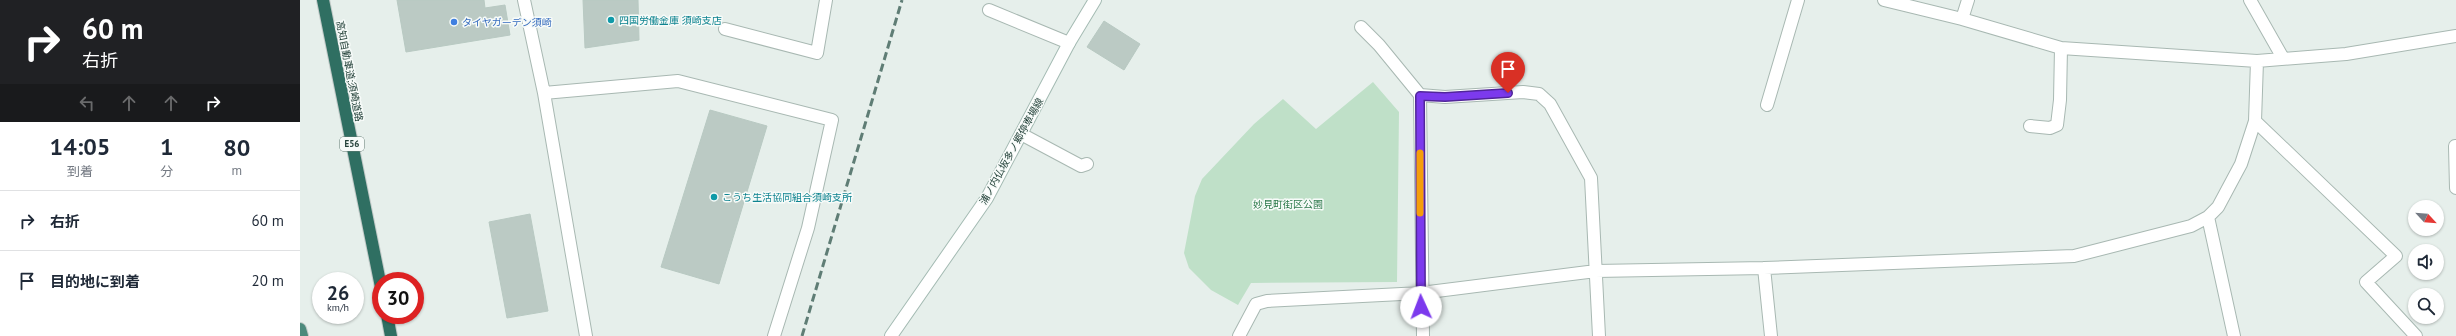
<!DOCTYPE html>
<html lang="ja">
<head>
<meta charset="utf-8">
<style>
  body { margin:0; font-family:"PT Sans","Noto Sans JP",sans-serif; background:#f6f6f7; color:#1f2937; height:100vh; display:flex; flex-direction:column; font-size:15px; white-space:nowrap }
  * { box-sizing:border-box; margin:0 }
  p { font-size:13px; color:#747a83 }
  .icon { flex:none; width:22px; height:22px; fill:none; stroke:currentColor; stroke-width:2; stroke-linecap:round; stroke-linejoin:round }
  .map { position:relative; flex:1; overflow:hidden }
  .sheet { display:flex; flex-direction:column; background:#fff; width:300px }
  .sheet>* { flex:none }
  .hud { background:#202124; color:#fff; overflow:hidden }
  .needle { width:26px; rotate:116deg }
  .buttons { position:absolute; left:2108px; top:200px; display:grid; gap:8px }
  .buttons a { display:grid; place-items:center; width:36px; height:36px; border-radius:50%; background:#fff; box-shadow:0 1px 3px #0004; font-size:20px }
  .speed { position:absolute; left:12px; top:272px; display:flex; gap:8px; font-size:20px; font-weight:700; text-align:center }
  .speed>* { display:grid; place-content:center; width:52px; height:52px; border-radius:50%; background:#fff; box-shadow:0 1px 3px #0004; line-height:1 }
  .speed small { font-size:10px; font-weight:400 }
  .speed .limit { border:6px solid #d22; background:#fff; color:#111 }
  .pin { position:absolute; display:grid; place-items:center; width:34px; height:34px; color:#fff; margin:-41px -17px; border-radius:50% 50% 50% 0; rotate:-45deg; box-shadow:0 0 4px #0007 }
  .pin .icon { rotate:45deg }
  .me { position:absolute; width:44px; margin:-22px; rotate:358deg; stroke-linejoin:round; filter:drop-shadow(0 0 3px #0008) }
  .turn { display:flex; align-items:center; gap:14px; height:84px; padding:0 16px; font-size:18px }
  .turn .icon { width:52px; height:52px; stroke-width:2.5 }
  .turn b { display:block; font-size:28px; line-height:34px }
  .lanes { display:flex; align-items:center; height:38px; padding:0 16px; background:#0003; justify-content:center; gap:20px; direction:ltr }
  .lanes .off { opacity:.35 }
  .eta { display:flex; justify-content:space-evenly; align-items:center; height:68px; text-align:center }
  .eta b { font-size:24px; font-weight:700; line-height:28px }
  ul { padding:0; list-style:none }
  li { display:flex; align-items:center; gap:12px; height:60px; padding:0 16px; border-top:1px solid #e0e1e3 }
  li div { flex:1 }
  li b { display:block; font-size:15px }
  li em { font-style:normal }
  main { display:flex; flex:1; min-height:0 }
  .map>svg:first-child { display:block }
  .green { fill:#bfe0c8 }
  .building { fill:#bbcac4; stroke:#b8c9c2 }
  .lines { fill:none; stroke-linecap:round; stroke-linejoin:round }
  .service-casing { stroke:#a8b8b2; stroke-width:14 }
  .minor-casing { stroke:#a8b8b2; stroke-width:14 }
  .secondary-casing { stroke:#a4bbb3; stroke-width:14 }
  .trunk-casing { stroke:#c2cac8; stroke-width:14 }
  .motorway-casing { stroke:#c2cac8; stroke-width:14 }
  .service { stroke:#fff; stroke-width:12 }
  .minor { stroke:#fff; stroke-width:12 }
  .secondary { stroke:#fff; stroke-width:12 }
  .trunk { stroke:#4c8a7c; stroke-width:12 }
  .motorway { stroke:#2f6f62; stroke-width:12 }
  .rail { stroke:#5f7d75; stroke-width:3; stroke-dasharray:8 4; stroke-linecap:butt }
  .route-casing { stroke:#51269a; stroke-width:10 }
  .route { stroke:#7c3aed; stroke-width:7 }
  .slow { stroke:#f59e0b; stroke-width:7 }
  .culture-dot { fill:#0f9aa8; stroke:#f7fbf9; stroke-width:1.5 }
  .shop-dot { fill:#3f7fe0; stroke:#f7fbf9; stroke-width:1.5 }
  .labels { text-anchor:middle; stroke-width:3; stroke-linejoin:round; paint-order:stroke }
  .shield { fill:#f7fbf9; stroke:#637a73; stroke-width:1 }
  .shield-label { font-size:9px; font-weight:bold; fill:#24423a }
  .culture-label { font-size:10px; fill:#0d838f; stroke:#f7fbf9; text-anchor:start }
  .shop-label { font-size:10px; fill:#366cbe; stroke:#f7fbf9; text-anchor:start }
  .street-label { font-size:10px; fill:#24423a; stroke:#f7fbf9 }
  .park-label { font-size:10px; fill:#2d7a4b; stroke:#f7fbf9 }
</style>
</head>
<body>
<main>
<section class="sheet">
<div class="hud">
<div class="turn"><svg class="icon" aria-label="right" viewBox="0 0 24 24"><path d="M7 20v-9h11M14 6l5 5-5 5"/></svg><div><b>60 m</b>右折</div></div>
<div class="lanes"><svg class="icon off" aria-label="left" viewBox="0 0 24 24"><path d="M17 20v-9H6M10 6l-5 5 5 5"/></svg><svg class="icon off" aria-label="ahead" viewBox="0 0 24 24"><path d="M12 20V5M6 11l6-6 6 6"/></svg><svg class="icon off" aria-label="ahead" viewBox="0 0 24 24"><path d="M12 20V5M6 11l6-6 6 6"/></svg><svg class="icon" aria-label="right" viewBox="0 0 24 24"><path d="M7 20v-9h11M14 6l5 5-5 5"/></svg></div>
</div>
<div class="eta">
<div><b>14:05</b><p>到着</p></div>
<div><b>1</b><p>分</p></div>
<div><b>80</b><p>m</p></div>
</div>
<ul>
<li><svg class="icon" aria-label="right" viewBox="0 0 24 24"><path d="M7 20v-9h11M14 6l5 5-5 5"/></svg><div><b>右折</b></div><em>60 m</em></li>
<li><svg class="icon" aria-label="arrive" viewBox="0 0 24 24"><path d="M6 21V4h12l-3 4 3 4H6"/></svg><div><b>目的地に到着</b></div><em>20 m</em></li>
</ul>
</section>
<div class="map">
<svg width="2156" height="336" viewBox="0 0 2156 336">
  <rect width="100%" height="100%" fill="#e6efeb"/>
  <!-- green -->
  <path class="green" d="M1073,82L1099,112L1097,282L951,283L938,305L911,290L889,268L884,253L895,196L902,179L954,124L983,99L1016,129Z"/>
  <!-- building -->
  <path class="building" d="M97,0H184L185,8L205,5L210,35L106,52Z
    M283,0H338L339,40L285,48Z
    M804,21L840,44L824,70L787,47Z
    M410,110L467,126L419,284L361,267Z
    M230,214L248,311L207,318L189,222Z"/>
  <g class="lines">
    <defs>
      <path id="service" d="M689,10L769,43
        M425,29L517,53L526,0
        M721,134L781,166L787,164
        M2155,146L2156,188"/>
      <path id="minor" d="M224,0L244,93L286,336
        M1584,0L1662,19L1668,0
        M1950,0L1983,58
        M1662,19L1761,48L1957,61L2046,54L2156,36
        M1061,27L1079,45L1120,95L1145,97L1223,92L1239,94L1250,104L1291,178L1299,336
        M244,93L378,81L532,120L508,228L474,336
        M1120,95L1123,336
        M1467,105L1498,0
        M1955,121L2096,256L2066,282L2116,336
        M1730,126L1750,128L1757,125L1760,100L1761,48
        M1908,217L1934,336
        M1464,268L1471,336
        M939,336L956,304L967,301L1121,293L1296,271L1464,268L1774,256L1891,226L1908,217L1918,207L1941,164L1955,121L1957,61"/>
      <path id="secondary" d="M591,336L687,198L769,43L795,0"/>
      <path id="trunk" d="M0,329L2,336"/>
      <path id="motorway" d="M23,0L81,287
        M87,315L91,336"/>
    </defs>
    <!-- service casing -->
    <use href="#service" class="service-casing"/>
    <!-- minor casing -->
    <use href="#minor" class="minor-casing"/>
    <!-- secondary casing -->
    <use href="#secondary" class="secondary-casing"/>
    <!-- trunk casing -->
    <use href="#trunk" class="trunk-casing"/>
    <!-- motorway casing -->
    <use href="#motorway" class="motorway-casing"/>
    <!-- service -->
    <use href="#service" class="service"/>
    <!-- minor -->
    <use href="#minor" class="minor"/>
    <!-- secondary -->
    <use href="#secondary" class="secondary"/>
    <!-- trunk -->
    <use href="#trunk" class="trunk"/>
    <!-- motorway -->
    <use href="#motorway" class="motorway"/>
    <!-- rail -->
    <path class="rail" d="M502,336L602,0"/>
  </g>
  <g class="lines">
    <defs>
      <path id="route" d="M1121,307L1120,96L1145,97L1208,93"/>
    </defs>
    <!-- route casing -->
    <use href="#route" class="route-casing"/>
    <!-- route -->
    <use href="#route" class="route"/>
    <!-- slow -->
    <path class="slow" d="M1120,153V213"/>
  </g>
  <!-- markers -->
  <g class="culture-dot">
    <circle cx="311" cy="20" r="4"/>
    <circle cx="414" cy="197" r="4"/>
  </g>
  <circle class="shop-dot" cx="154" cy="22" r="4"/>
  <g class="labels">
    <!-- shield labels -->
    <rect class="shield" x="40" y="137" width="24" height="14" rx="3"/>
    <g class="shield-label">
      <text x="52" y="147">E56</text>
    </g>
    <!-- culture labels -->
    <g class="culture-label">
      <text x="319" y="24">四国労働金庫 須崎支店</text>
      <text x="422" y="201">こうち生活協同組合須崎支所</text>
    </g>
    <!-- shop labels -->
    <g class="shop-label">
      <text x="162" y="26">タイヤガーデン須崎</text>
    </g>
    <!-- street labels -->
    <g class="street-label">
      <text transform="translate(50 71) rotate(79)" y="4">高知自動車道;須崎道路</text>
      <text transform="translate(711 151) rotate(-61)" y="4">浦ノ内仏坂多ノ郷停車場線</text>
    </g>
    <!-- park labels -->
    <g class="park-label">
      <text x="988" y="208">妙見町街区公園</text>
    </g>
  </g>
</svg>
<div class="buttons">
<a><svg class="needle" viewBox="-14 -14 28 28"><path d="M0-13l5 13h-10z" fill="#e53935"/><path d="M0 13l5-13h-10z" fill="#747a83"/></svg></a>
<a><svg class="icon" aria-label="sound" viewBox="0 0 24 24"><path d="M4 9h4l5-4v14l-5-4H4zM17 9q2 3 0 6"/></svg></a>
<a><svg class="icon" aria-label="search" viewBox="0 0 24 24"><circle cx="10" cy="10" r="6"/><path d="M15 15l6 6"/></svg></a>
</div>
<div class="speed"><div>26<small>km/h</small></div><div class="limit">30</div></div>
<div class="pin" style="left:1208px;top:93px;background:#d93025"><svg class="icon" aria-label="arrive" viewBox="0 0 24 24"><path d="M6 21V4h12l-3 4 3 4H6"/></svg></div>
<svg class="me" style="left:1121px;top:307px" viewBox="-20 -20 40 40"><circle r="19" fill="#fff"/><path d="M0-13L10 11 0 6-10 11z" fill="#7c3aed"/></svg>
</div>
</main>
</body>
</html>
